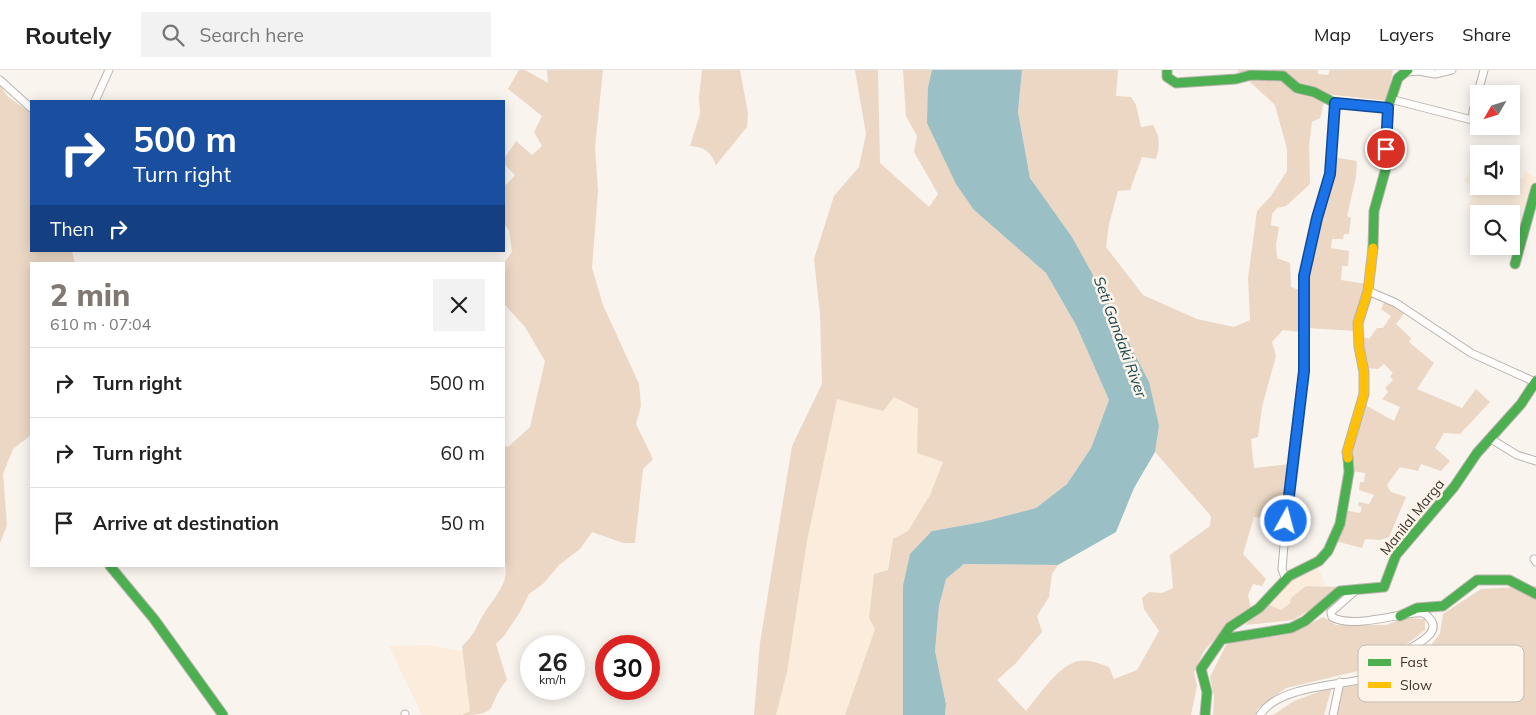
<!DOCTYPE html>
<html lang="en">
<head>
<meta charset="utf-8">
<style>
  body { margin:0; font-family:Mulish,sans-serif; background:#f2f2f2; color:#222; height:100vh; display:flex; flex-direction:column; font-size:19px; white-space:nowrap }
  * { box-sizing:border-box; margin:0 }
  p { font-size:16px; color:#767676 }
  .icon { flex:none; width:28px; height:28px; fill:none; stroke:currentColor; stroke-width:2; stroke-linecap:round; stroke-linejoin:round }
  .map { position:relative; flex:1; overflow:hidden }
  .panel { position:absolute; left:30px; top:192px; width:475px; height:305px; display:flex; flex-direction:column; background:#fff; border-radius:0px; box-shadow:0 2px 12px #0003 }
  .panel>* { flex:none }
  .hud { position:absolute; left:30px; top:30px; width:475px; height:152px; border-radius:0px; box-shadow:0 2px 12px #0003; background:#1a4fa0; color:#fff; overflow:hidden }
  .needle { width:32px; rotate:231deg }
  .controls { position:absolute; left:1470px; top:15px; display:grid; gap:10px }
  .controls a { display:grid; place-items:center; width:50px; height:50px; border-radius:0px; background:#fff; box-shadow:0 2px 12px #0003; font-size:25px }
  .speed { position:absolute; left:520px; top:565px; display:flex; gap:10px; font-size:25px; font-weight:700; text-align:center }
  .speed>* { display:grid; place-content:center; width:65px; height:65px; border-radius:50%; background:#fff; box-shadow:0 2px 12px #0003; line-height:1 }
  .speed small { font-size:12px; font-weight:400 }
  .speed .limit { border:8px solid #d22; background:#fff; color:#111 }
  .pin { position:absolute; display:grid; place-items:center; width:42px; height:42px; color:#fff; margin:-21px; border:2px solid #fff; border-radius:50%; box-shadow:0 1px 5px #0007 }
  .me { position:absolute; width:55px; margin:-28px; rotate:7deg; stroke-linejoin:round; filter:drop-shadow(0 0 4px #0008) }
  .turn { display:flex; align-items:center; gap:18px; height:105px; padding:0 20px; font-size:22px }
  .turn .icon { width:65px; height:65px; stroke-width:2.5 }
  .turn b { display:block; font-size:35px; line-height:42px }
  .then { display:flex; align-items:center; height:48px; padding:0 20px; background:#0003; gap:10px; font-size:19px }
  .round { display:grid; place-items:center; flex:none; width:52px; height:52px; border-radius:0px; background:#f2f2f2 }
  .headline { display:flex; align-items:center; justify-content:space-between; height:85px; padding:0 20px }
  h1 { font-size:30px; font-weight:800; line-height:38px; color:#807973 }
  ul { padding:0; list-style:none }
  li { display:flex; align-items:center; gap:15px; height:70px; padding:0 20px; border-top:1px solid #e0e0e0 }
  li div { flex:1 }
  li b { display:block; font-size:19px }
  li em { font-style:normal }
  header { display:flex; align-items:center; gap:30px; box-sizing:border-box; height:70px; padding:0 25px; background:#fff; border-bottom:1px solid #e0e0e0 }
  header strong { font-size:24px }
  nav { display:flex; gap:28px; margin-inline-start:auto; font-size:18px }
  .search { width:350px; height:45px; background:#f2f2f2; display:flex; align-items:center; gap:12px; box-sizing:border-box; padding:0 18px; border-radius:0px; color:#767676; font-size:19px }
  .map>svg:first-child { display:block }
  .built { fill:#fbecdc }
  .green { fill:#ebd7c4 }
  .water { fill:#9abfc5 }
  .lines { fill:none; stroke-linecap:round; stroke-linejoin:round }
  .street-casing { stroke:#b9b3ae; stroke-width:9 }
  .fast-casing { stroke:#b9b3ae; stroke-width:11 }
  .slow-casing { stroke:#b9b3ae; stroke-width:11 }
  .street { stroke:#fefdfc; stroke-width:7 }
  .fast { stroke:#4caf50; stroke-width:9 }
  .slow { stroke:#ffc107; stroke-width:9 }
  .route-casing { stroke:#114b97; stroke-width:12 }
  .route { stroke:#1a73e8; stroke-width:9 }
  .labels { text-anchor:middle; stroke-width:5; stroke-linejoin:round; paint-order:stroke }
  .street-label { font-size:14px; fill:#3e3731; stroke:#fef4ea }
  .water-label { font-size:15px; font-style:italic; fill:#14464f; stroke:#fef4ea }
  .key { fill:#fef4ea; stroke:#c4bbb2; stroke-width:1 }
  .key-label { font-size:14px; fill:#3e3731 }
</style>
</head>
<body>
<header>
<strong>Routely</strong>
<div class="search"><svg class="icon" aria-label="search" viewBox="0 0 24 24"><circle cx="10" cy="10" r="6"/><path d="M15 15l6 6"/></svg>Search here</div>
<nav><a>Map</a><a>Layers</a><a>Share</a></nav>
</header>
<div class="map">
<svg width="1536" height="645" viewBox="0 0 1536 645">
  <rect width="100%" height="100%" fill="#faf4ee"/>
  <!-- built -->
  <path class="built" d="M1476,88L1479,89V116H1511V104L1522,109L1525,102L1536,107L1530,139L1515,136L1511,147V144H1479V149L1467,141L1474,116L1464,112Z
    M894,327L918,339L917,383L943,392L930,425L908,461L893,469L875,559L845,645H776L787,602L807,471L837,329L882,340Z
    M1318,495L1325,516H1306L1281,540L1267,534L1297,504Z
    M428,575L464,582L470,641L462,645H422L389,576Z"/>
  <!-- green -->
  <path class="green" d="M519,0H525L548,13L547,0H603L595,77L598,121L592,198L603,235L639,314L641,336L636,354L653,389L643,399L635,473H623L592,462L580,479L559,495L544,513L529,524L520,542L504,566L496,574L507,610C485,635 503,645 462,645L470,641L462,576C475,564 474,561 482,547C491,530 512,513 504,491V376L508,377L530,357L545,291L525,257L504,234L503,194L512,182L509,160L504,154V113L506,115L515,105L504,94V89L516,71L532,85L542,76L534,62L542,46L508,19Z
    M702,0H740L748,43L747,57L716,95C711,82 705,77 690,76L700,44L699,27Z
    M855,0H878L880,93L929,137L938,124L914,82L917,66L906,46L903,0H932L928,17L974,140L1046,203L1076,255L1109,330L1091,378L1067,414L1036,438L982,452L932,461L904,609L903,645H845L875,559L869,548L874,504L888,500L893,469L908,461L930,425L943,392L917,383L918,339L894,327L883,341L837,329L807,471L787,602L776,645H754L760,573L792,376L822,314L820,244L814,189L834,126L859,97L866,64Z
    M1022,0H1118L1116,26L1131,27L1136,35L1141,57L1153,55C1160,67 1160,75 1156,89L1142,87L1130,120L1118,121L1109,154L1106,177L1143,225L1197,249L1234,257L1250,250L1248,208L1257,141L1271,126L1287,101V79L1275,35L1237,0H1318V4L1328,5L1330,0H1393L1387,31L1326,24L1320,48L1312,52L1309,76L1310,114L1286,136L1277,138L1272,144L1271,155L1279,157L1276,175L1277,188L1290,193L1291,217L1302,221L1301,262L1283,260L1272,272L1276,286L1262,337L1258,367L1251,369L1254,398L1290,394L1284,449L1254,447L1243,484L1266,509L1262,516L1253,514L1248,525L1251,538L1231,551L1204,581L1194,602L1197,616L1191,645H945L946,634L935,581L939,536L946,509L964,494L1058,495L1052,504L1049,527L1037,546L1042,562L1015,594L997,610L1026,641C1038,627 1060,593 1079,591C1089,589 1100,594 1109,597L1114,609L1137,600L1159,561L1144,539L1142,528L1149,522L1162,523L1173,518L1170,485L1210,456L1211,446L1155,382L1159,356L1072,167L1030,108L1018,42Z
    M0,15L7,26L31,43V181H72L75,194H31V365L13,379L3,404L7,455L0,473Z
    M1333,87L1357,91L1356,107L1347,146L1351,148L1349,164H1344L1343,169H1332L1331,178L1349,181L1348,196H1342L1341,210L1366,214L1355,261L1307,258C1311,241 1306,225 1307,208C1310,167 1332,129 1333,87Z
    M1385,231L1406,241L1396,254L1411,268L1409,272L1434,293L1417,319L1462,338L1476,319L1490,332L1460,364L1444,363L1435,378L1450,391L1441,401L1421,394L1418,401L1400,397L1387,415L1391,422L1406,427L1389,467L1380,470L1365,469L1362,478L1335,471L1344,440L1360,443L1362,437L1358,436L1359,432L1369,434L1374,425L1359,420L1360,412H1364L1365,403L1351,401L1352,375L1365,335L1394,351L1400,337L1382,329L1388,322L1385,318L1393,310L1390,306L1393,303L1384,294L1378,299L1366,298L1362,266L1369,269L1377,258H1383L1391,246L1381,239Z
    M1306,516L1337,517L1313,538L1293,550L1245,555L1267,534L1281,540L1290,533L1291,528Z
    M1536,516V645H1335L1341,618L1385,610L1405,589L1427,581L1440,563L1443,544L1481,519Z
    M1323,547L1336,555H1386L1405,548L1425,549V560L1379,596L1286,618L1258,638L1255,645H1213L1214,626L1210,607L1226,575L1233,572L1291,564Z
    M1332,617L1324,645H1273L1294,631Z"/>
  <!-- water -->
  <path class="water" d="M932,0H1022L1018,42L1030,108L1072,167L1111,238L1149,312L1159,356L1155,382L1134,418L1116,462L1058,495L964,494L946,509L939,536L935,581L946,634L945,645H903V516L910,484L932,461L982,452L1036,438L1067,414L1091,378L1109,330L1076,255L1046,203L974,140L956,114L927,53L928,17Z"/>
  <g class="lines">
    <defs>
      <path id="street" d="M1406,2L1419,1L1435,4L1452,0
        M0,10L31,38
        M1390,29L1472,50L1473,41L1484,0
        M95,31L109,0
        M1368,221L1396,233L1471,283L1535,312
        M1491,369L1517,385L1536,391
        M1534,489L1536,492
        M1286,510L1282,499L1286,451L1304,301V206L1317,148L1330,104L1335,33
        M405,645V644
        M1260,645C1279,614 1346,616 1377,606C1385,603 1391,593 1397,587C1407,577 1451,564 1425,544C1416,537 1356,561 1332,547L1331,542L1356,520
        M1333,645L1340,612"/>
      <path id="fast" d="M1167,0V7L1176,13L1236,9L1251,5L1283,6L1297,18L1314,22L1335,33L1388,38
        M1373,178L1374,141L1386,98L1388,38L1398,8L1408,0
        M1515,194L1536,118
        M110,496L154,549L223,645
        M1400,546L1417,538L1443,536L1477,510H1509L1536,524
        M1223,569L1291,558L1305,551L1340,521L1384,517L1396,485L1454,417L1477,383L1521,334L1536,311
        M1205,645L1207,622L1201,599L1230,557L1259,538L1289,506L1319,491L1328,481L1340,454L1349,402L1348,388"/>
      <path id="slow" d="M1348,388L1347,382L1364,324V302L1359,277L1358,253L1368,221L1373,178"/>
    </defs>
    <!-- street casing -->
    <use href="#street" class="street-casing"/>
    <!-- fast casing -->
    <use href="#fast" class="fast-casing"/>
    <!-- slow casing -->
    <use href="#slow" class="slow-casing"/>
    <!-- street -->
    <use href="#street" class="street"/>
    <!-- fast -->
    <use href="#fast" class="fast"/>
    <!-- slow -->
    <use href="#slow" class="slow"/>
  </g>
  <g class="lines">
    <defs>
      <path id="route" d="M1286,451L1304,301V206L1317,148L1330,104L1335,33L1388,38L1386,79"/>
    </defs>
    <!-- route casing -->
    <use href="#route" class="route-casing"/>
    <!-- route -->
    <use href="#route" class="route"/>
  </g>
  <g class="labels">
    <!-- street labels -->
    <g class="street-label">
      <text transform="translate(1412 447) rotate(-51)" y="5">Manilal Marga</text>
    </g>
    <!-- water labels -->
    <g class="water-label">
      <text transform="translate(1120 267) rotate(70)" y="5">Seti Gandaki River</text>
    </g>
  </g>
  <!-- legend -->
  <rect x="1358" y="575" width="166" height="57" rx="8" class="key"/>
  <rect x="1368" y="589" width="23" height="7" fill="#4caf50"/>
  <rect x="1368" y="612" width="23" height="6" fill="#ffc107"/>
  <g class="key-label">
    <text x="1400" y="597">Fast</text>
    <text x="1400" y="620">Slow</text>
  </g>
</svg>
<div class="controls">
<a><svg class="needle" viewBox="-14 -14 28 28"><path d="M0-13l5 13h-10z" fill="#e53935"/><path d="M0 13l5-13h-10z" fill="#767676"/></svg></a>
<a><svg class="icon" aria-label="sound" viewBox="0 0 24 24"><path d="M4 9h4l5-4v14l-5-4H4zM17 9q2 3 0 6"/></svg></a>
<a><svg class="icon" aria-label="search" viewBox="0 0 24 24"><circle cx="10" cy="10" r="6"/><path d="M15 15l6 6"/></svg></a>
</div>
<div class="speed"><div>26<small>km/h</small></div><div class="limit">30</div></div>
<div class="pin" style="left:1386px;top:79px;background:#d93025"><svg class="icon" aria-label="arrive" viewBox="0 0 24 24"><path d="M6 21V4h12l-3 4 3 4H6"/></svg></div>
<svg class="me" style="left:1286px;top:451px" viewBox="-20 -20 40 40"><circle r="17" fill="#1a73e8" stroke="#fff" stroke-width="3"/><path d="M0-11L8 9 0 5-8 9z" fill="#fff"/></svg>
<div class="hud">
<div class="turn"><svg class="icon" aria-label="right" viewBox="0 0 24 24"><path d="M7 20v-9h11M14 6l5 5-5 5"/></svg><div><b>500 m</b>Turn right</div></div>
<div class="then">Then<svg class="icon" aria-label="right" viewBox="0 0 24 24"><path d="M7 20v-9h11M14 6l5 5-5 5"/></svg></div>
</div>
<section class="panel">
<div class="headline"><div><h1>2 min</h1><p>610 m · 07:04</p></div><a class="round"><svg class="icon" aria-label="close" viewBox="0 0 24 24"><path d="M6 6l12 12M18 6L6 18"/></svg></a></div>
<ul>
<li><svg class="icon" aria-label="right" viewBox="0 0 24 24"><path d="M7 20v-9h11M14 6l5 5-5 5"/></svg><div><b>Turn right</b></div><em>500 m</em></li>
<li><svg class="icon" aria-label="right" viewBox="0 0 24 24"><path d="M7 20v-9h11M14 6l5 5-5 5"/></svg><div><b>Turn right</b></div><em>60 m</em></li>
<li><svg class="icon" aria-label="arrive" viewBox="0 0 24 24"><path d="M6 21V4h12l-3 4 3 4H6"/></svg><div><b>Arrive at destination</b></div><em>50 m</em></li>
</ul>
</section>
</div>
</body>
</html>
